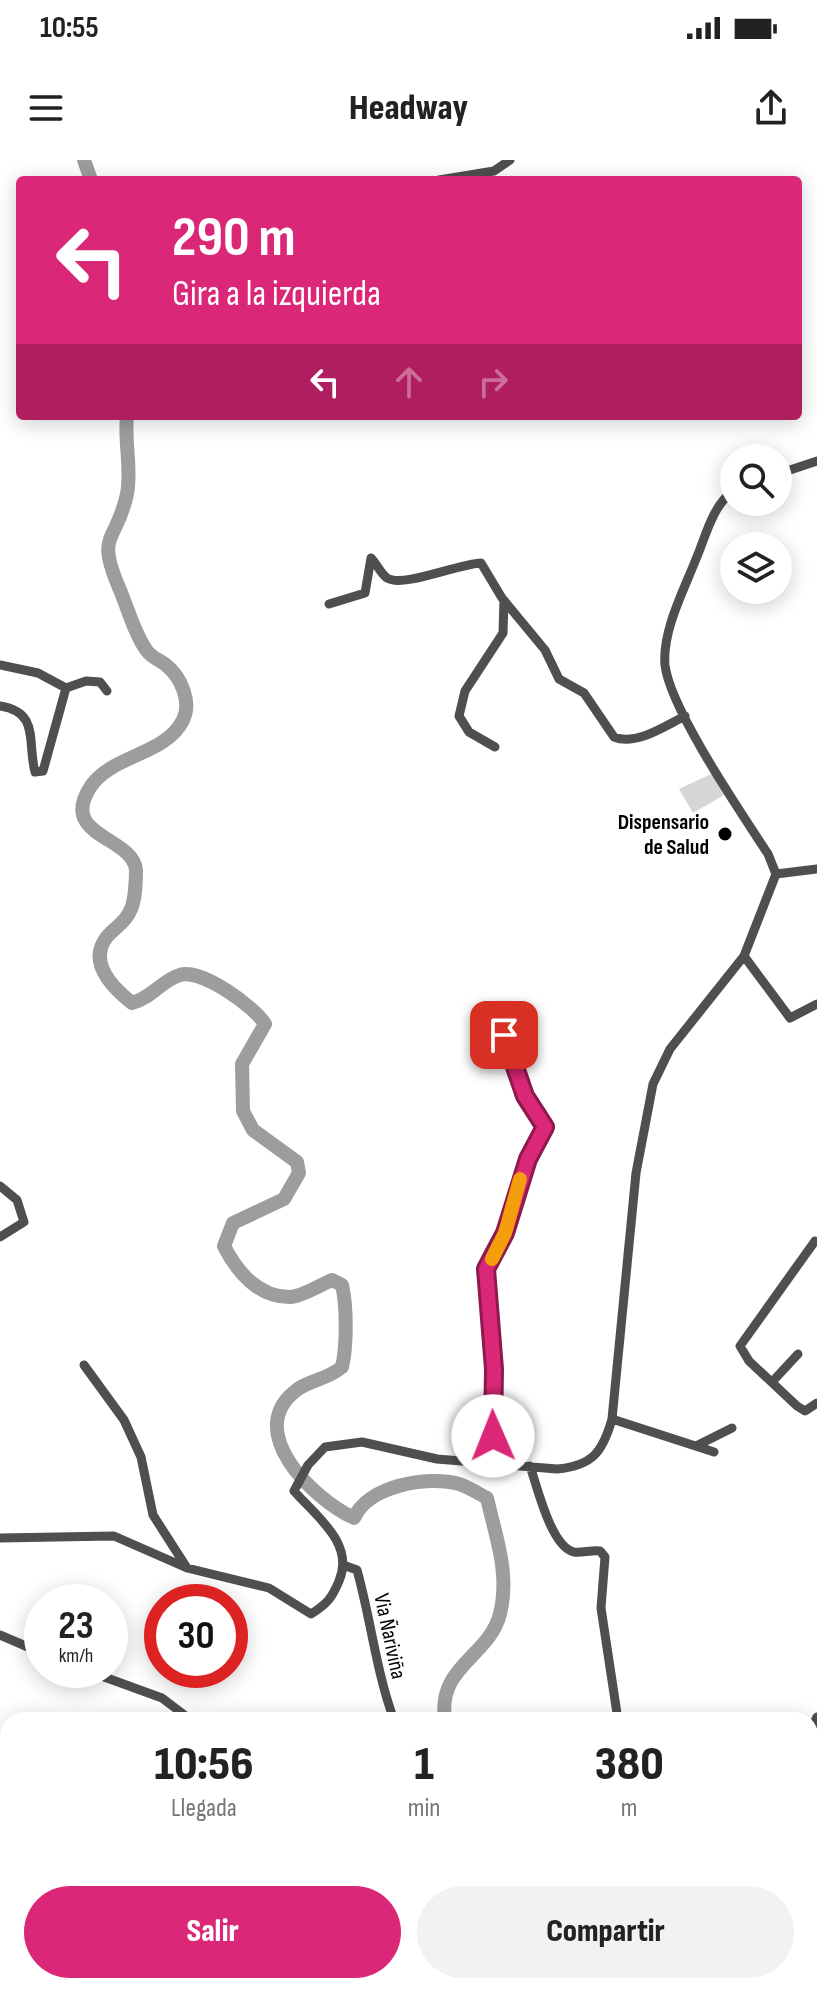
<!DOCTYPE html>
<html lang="es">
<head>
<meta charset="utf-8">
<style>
  body { margin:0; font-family:"Sofia Sans Condensed",sans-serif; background:#f2f2f2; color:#222; height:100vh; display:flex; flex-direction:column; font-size:30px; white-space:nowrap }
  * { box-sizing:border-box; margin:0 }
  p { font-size:26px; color:#767676 }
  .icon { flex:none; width:44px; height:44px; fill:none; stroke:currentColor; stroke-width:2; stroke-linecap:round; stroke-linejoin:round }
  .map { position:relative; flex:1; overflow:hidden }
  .details { position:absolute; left:0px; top:1552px; width:818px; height:282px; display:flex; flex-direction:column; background:#fff; border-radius:24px 24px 0 0; box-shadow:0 4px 20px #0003 }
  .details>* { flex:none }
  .top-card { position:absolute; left:16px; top:16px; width:786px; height:244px; border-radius:8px; box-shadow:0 4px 20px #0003; background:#db2777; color:#fff; overflow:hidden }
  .buttons { position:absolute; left:720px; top:284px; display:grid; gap:16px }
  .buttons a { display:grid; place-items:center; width:72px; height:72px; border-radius:50%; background:#fff; box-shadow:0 4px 20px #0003; font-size:40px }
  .speed { position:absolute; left:24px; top:1424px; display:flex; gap:16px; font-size:40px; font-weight:700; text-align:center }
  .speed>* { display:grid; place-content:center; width:104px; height:104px; border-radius:50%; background:#fff; box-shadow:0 4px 20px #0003; line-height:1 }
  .speed small { font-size:20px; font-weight:400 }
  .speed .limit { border:12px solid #d22; background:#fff; color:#111 }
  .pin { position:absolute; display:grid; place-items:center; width:68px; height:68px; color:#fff; margin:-34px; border-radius:16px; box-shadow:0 4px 12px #0006 }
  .me { position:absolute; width:88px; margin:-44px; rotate:359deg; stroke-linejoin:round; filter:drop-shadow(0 0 6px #0008) }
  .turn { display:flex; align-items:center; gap:28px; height:168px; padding:0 24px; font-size:36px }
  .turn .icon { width:104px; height:104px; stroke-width:2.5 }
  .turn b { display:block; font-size:56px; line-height:68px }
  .lanes { display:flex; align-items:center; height:76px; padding:0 24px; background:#0003; justify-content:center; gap:40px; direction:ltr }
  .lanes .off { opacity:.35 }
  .eta { display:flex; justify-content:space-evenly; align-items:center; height:136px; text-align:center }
  .eta b { font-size:48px; font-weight:800; line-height:56px }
  .action { display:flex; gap:16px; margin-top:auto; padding:16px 24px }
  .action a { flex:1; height:92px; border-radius:48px; background:#db2777; color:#fff; font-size:32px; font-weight:800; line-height:92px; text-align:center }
  .action a+a { background:#f2f2f2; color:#222 }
  .status { display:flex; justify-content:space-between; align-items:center; height:56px; padding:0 40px; background:#fff; direction:ltr }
  .status svg { height:22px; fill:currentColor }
  header { display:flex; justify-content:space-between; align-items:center; height:104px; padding:0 24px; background:#fff; font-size:36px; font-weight:800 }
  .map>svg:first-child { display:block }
  .green { fill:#d6d6d6 }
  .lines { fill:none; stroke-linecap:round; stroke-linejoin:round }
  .river { stroke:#9d9d9d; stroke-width:14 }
  .minor { stroke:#4f4f4f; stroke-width:9 }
  .route-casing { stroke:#8e194d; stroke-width:20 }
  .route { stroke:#db2777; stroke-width:14 }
  .slow { stroke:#f59e0b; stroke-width:14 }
  .poi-dot { fill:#000; stroke:#fff; stroke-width:3 }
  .labels { text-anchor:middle; stroke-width:6; stroke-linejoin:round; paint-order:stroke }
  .poi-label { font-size:22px; font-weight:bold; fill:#000; stroke:#fff; text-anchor:end }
  .street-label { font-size:22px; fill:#000; stroke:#fff }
</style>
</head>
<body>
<div class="status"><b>10:55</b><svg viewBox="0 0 49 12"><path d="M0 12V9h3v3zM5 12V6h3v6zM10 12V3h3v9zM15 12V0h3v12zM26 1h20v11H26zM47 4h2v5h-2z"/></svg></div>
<header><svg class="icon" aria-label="menu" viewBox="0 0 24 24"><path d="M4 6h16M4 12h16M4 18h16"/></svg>Headway<svg class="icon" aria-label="share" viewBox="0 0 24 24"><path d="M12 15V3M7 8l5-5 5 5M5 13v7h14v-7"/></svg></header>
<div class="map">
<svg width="817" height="1833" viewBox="0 0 817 1833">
  <rect width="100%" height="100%" fill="#fff"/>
  <!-- green -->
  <path class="green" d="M713,613L724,635L693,653L679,629Z"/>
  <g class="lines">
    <!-- river -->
    <path class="river" d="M84,0L91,20
      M127,256C124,282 132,308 127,334C116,385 95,372 120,430C128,449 135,475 147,491C152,498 160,500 166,505C181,517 192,542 183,560C166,595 112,595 91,626C57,677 133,676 136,710C136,720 135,743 130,751C126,762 113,769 106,778C88,803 113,828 132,843C152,838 162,820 180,815C201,808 255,847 265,864L242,904L243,951L253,970L297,1002L299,1013L284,1039L233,1063L224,1086C237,1112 259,1138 291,1137C303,1136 320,1125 332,1120L342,1125C347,1146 347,1186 342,1207C328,1219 311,1220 298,1229C241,1270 313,1339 354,1358C368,1326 427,1315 459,1324C469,1327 479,1334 487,1338C496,1378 510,1413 500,1454C489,1497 437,1506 445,1560
      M525,1833L527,1826"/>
    <!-- minor -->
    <path class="minor" d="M439,20L494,11L510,0
      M778,314L817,301
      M329,444L365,433L371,398C377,404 380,413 387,418C403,428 458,404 481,403L502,438L545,490L559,519L584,533L614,577C636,586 665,566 685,556
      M0,505L38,513L66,528
      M0,546C40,552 27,582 35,612L43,611L66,528L86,521L100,522L107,531
      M495,587L469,572L459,556L465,531L503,473L504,440
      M776,714L817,709
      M744,796L790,858L817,844
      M0,1026L17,1040L24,1062L0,1077
      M815,1081L740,1186L749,1201L797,1246L805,1251L817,1243
      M84,1205L124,1260L141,1297L153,1355L187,1408
      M772,1222L798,1194
      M612,1259L714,1292
      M696,1286L732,1268
      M492,1302L494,1209L486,1109L505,1073L528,999L545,967L525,936L504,875
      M530,1306C537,1326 551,1387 574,1392C581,1393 592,1390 600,1391L605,1397L601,1448L618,1560
      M0,1378L114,1376L187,1408L269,1428L311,1454C327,1444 332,1438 339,1421C355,1384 317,1357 294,1331L308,1305L325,1287L362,1282L437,1299L557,1309C593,1306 603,1291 612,1259L636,1013L653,924L670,889L744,796L776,714L768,694C742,654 670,549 665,505C662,471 684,430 696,399C706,376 712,346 734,330
      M346,1406L357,1410C371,1460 376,1511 394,1560
      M0,1475L42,1493
      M85,1510L162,1538L191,1560
      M810,1572L817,1557
      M0,1638L8,1647
      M478,1826L485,1833"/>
  </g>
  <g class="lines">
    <defs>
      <path id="route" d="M493,1276L494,1209L486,1109L505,1073L528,999L545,967L525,936L504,875"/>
    </defs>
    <!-- route casing -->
    <use href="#route" class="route-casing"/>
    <!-- route -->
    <use href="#route" class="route"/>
    <!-- slow -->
    <path class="slow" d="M492,1099L505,1073L520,1019"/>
  </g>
  <!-- markers -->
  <circle class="poi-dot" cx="725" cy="674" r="8"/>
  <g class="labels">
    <!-- poi labels -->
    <g class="poi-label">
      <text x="709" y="669">Dispensario<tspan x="709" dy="25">de Salud</tspan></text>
    </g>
    <!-- street labels -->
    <g class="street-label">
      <text transform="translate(391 1476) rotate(78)" y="8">Via Ñariviña</text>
    </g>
  </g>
</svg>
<div class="buttons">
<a><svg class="icon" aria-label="search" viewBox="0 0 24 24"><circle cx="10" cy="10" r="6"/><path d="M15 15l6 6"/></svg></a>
<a><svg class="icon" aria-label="layers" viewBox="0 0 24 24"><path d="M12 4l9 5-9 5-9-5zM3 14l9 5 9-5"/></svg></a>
</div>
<div class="speed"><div>23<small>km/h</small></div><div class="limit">30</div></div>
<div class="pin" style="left:504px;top:875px;background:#d93025"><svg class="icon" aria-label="arrive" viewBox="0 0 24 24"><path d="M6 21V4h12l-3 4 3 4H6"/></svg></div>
<svg class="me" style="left:493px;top:1276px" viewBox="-20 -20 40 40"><circle r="19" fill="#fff"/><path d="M0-13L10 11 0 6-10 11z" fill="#db2777"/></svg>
<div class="top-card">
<div class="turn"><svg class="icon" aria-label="left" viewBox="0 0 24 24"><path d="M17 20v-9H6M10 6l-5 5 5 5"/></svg><div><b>290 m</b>Gira a la izquierda</div></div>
<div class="lanes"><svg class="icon" aria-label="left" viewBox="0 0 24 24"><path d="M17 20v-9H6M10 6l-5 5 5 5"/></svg><svg class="icon off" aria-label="ahead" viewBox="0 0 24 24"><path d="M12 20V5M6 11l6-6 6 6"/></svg><svg class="icon off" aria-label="right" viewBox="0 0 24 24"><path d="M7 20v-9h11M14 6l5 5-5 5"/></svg></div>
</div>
<section class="details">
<div class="eta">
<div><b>10:56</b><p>Llegada</p></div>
<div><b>1</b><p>min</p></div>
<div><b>380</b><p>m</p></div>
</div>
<div class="action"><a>Salir</a><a>Compartir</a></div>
</section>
</div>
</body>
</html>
